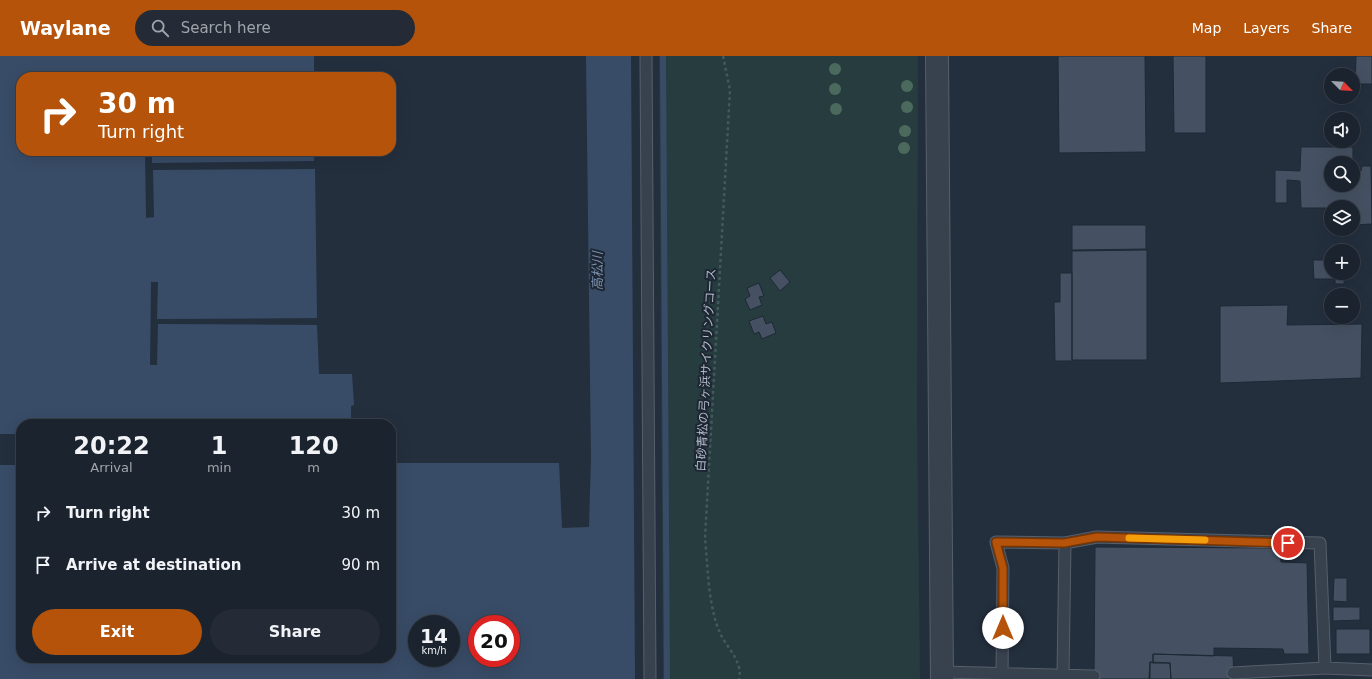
<!DOCTYPE html>
<html lang="en">
<head>
<meta charset="utf-8">
<style>
  body { margin:0; font-family:"DejaVu Sans","Noto Sans JP",sans-serif; background:#242b36; color:#f1f3f6; height:100vh; display:flex; flex-direction:column; font-size:15px; white-space:nowrap }
  * { box-sizing:border-box; margin:0 }
  p { font-size:13px; color:#a0a4aa }
  .icon { flex:none; width:22px; height:22px; fill:none; stroke:currentColor; stroke-width:2; stroke-linecap:round; stroke-linejoin:round }
  .map { position:relative; flex:1; overflow:hidden }
  .sheet { position:absolute; left:16px; top:363px; width:380px; height:244px; display:flex; flex-direction:column; background:#1b232e; border-radius:16px; box-shadow:0 4px 16px #0002,0 0 0 1px #39404a }
  .sheet>* { flex:none }
  .hud { position:absolute; left:16px; top:16px; width:380px; height:84px; border-radius:16px; box-shadow:0 4px 16px #0002,0 0 0 1px #39404a; background:#b45309; color:#fff; overflow:hidden }
  .needle { width:26px; rotate:114deg }
  .controls { position:absolute; left:1324px; top:12px; display:grid; gap:8px }
  .controls a { display:grid; place-items:center; width:36px; height:36px; border-radius:50%; background:#1b232e; box-shadow:0 4px 16px #0002,0 0 0 1px #39404a; font-size:20px }
  .speed { position:absolute; left:408px; top:559px; display:flex; gap:8px; font-size:20px; font-weight:700; text-align:center }
  .speed>* { display:grid; place-content:center; width:52px; height:52px; border-radius:50%; background:#1b232e; box-shadow:0 4px 16px #0002,0 0 0 1px #39404a; line-height:1 }
  .speed small { font-size:10px; font-weight:400 }
  .speed .limit { border:6px solid #d22; background:#fff; color:#111 }
  .pin { position:absolute; display:grid; place-items:center; width:34px; height:34px; color:#fff; margin:-17px; border:2px solid #fff; border-radius:50%; box-shadow:0 1px 4px #0007 }
  .me { position:absolute; width:44px; margin:-22px; rotate:0deg; stroke-linejoin:round; filter:drop-shadow(0 0 3px #0008) }
  .turn { display:flex; align-items:center; gap:14px; height:84px; padding:0 16px; font-size:18px }
  .turn .icon { width:52px; height:52px; stroke-width:2.5 }
  .turn b { display:block; font-size:28px; line-height:34px }
  .eta { display:flex; justify-content:space-evenly; align-items:center; height:68px; text-align:center }
  .eta b { font-size:24px; font-weight:600; line-height:28px }
  .primary-button { display:flex; gap:8px; margin-top:auto; padding:8px 16px }
  .primary-button a { flex:1; height:46px; border-radius:24px; background:#b45309; color:#fff; font-size:16px; font-weight:600; line-height:46px; text-align:center }
  .primary-button a+a { background:#242b36; color:#f1f3f6 }
  ul { padding:0; list-style:none }
  li { display:flex; align-items:center; gap:12px; height:52px; padding:0 16px }
  li div { flex:1 }
  li b { display:block; font-size:15px }
  li em { font-style:normal }
  header { display:flex; align-items:center; gap:24px; box-sizing:border-box; height:56px; padding:0 20px; background:#b45309; color:#fff }
  header strong { font-size:19px }
  nav { display:flex; gap:22px; margin-inline-start:auto; font-size:14px }
  .search { width:280px; height:36px; background:#242b36; display:flex; align-items:center; gap:10px; box-sizing:border-box; padding:0 14px; border-radius:22px; color:#a0a4aa; font-size:15px }
  .map>svg:first-child { display:block }
  .green { fill:#263c3f }
  .water { fill:#394c67; fill-rule:evenodd }
  .lines { fill:none; stroke-linecap:round; stroke-linejoin:round }
  .stream { stroke:#394c67; stroke-width:6 }
  .building { fill:#455162; stroke:#1f2835 }
  .service-casing { stroke:#565f6c; stroke-width:13 }
  .tertiary-casing { stroke:#565f6c; stroke-width:24 }
  .path { stroke:#44595c; stroke-width:2.5; stroke-dasharray:3 3; stroke-linecap:butt }
  .service { stroke:#38414e; stroke-width:11 }
  .tertiary { stroke:#38414e; stroke-width:22 }
  .tree { fill:#4b6a5d }
  .route-casing { stroke:#753606; stroke-width:10 }
  .route { stroke:#b45309; stroke-width:7 }
  .slow { stroke:#f59e0b; stroke-width:7 }
  .labels { text-anchor:middle; stroke-width:4; stroke-linejoin:round; paint-order:stroke }
  .street-label { font-size:12px; fill:#b4bcc9; stroke:#1d2633 }
  .water-label { font-size:13px; font-style:italic; fill:#7c92b1; stroke:#1d2633 }
</style>
</head>
<body>
<header>
<strong>Waylane</strong>
<div class="search"><svg class="icon" aria-label="search" viewBox="0 0 24 24"><circle cx="10" cy="10" r="6"/><path d="M15 15l6 6"/></svg>Search here</div>
<nav><a>Map</a><a>Layers</a><a>Share</a></nav>
</header>
<div class="map">
<svg width="1372" height="623" viewBox="0 0 1372 623">
  <rect width="100%" height="100%" fill="#242f3e"/>
  <!-- green -->
  <path class="green" d="M659,0H918L917,361L920,623H663Z"/>
  <!-- water -->
  <path class="water" d="M0,0H314V21H21V95H145L146,162L154,161L153,114L315,113L317,262L157,263L158,226H151L150,309H157L158,268L317,269L319,318H352L354,349L351,350V365L317,366V368H21V378H0Z
    M586,0H631L635,623H0V409H21V602H391V407H559L562,472L589,471L591,402ZM417,568H451V602H417ZM477,568H511V602H477Z
    M152,95H314V105L152,107Z"/>
  <g class="lines">
    <!-- stream -->
    <path class="stream" d="M663,0L667,623"/>
  </g>
  <!-- building -->
  <path class="building" d="M1058,0H1145L1146,96L1059,97Z
    M1173,0H1206V77H1174Z
    M1356,0H1372V28H1355Z
    M1301,91H1353V107H1331V129H1353V115H1361L1362,110H1371L1372,168L1353,169V151H1331V169H1325L1326,152H1301L1300,125L1287,124V147H1275V114L1300,115Z
    M1072,169H1146V193L1072,194Z
    M1147,194V304H1072V195Z
    M1313,204H1331V217H1344V228H1335V223H1314Z
    M780,214L790,226L780,235L770,222Z
    M1060,217H1072V305H1055L1054,246H1060Z
    M759,227L764,240L759,241L762,249L750,254L745,243L750,240L747,232Z
    M1288,249L1287,269L1362,268L1361,322L1220,327V250Z
    M763,260L766,268L772,266L776,277L762,283L759,276L754,278L749,265Z
    M1095,491L1280,492L1281,506L1307,507L1309,598H1284L1283,593L1214,592V600L1153,598V607L1150,606L1149,623H1094Z
    M1334,522H1347V546L1333,545Z
    M1333,551H1360V564L1333,565Z
    M1336,573H1370V598H1336Z
    M1153,598L1233,600L1234,623H1171L1170,607H1153Z
    M1150,606L1170,607L1171,623H1150Z"/>
  <g class="lines">
    <defs>
      <path id="service" d="M646,0L650,623
        M1065,487L1097,481L1320,487L1325,612
        M942,616L1094,620
        M1233,617L1325,612L1372,614
        M1002,623L1003,512L996,486L1065,487L1063,619"/>
      <path id="tertiary" d="M937,0L942,623"/>
    </defs>
    <!-- service casing -->
    <use href="#service" class="service-casing"/>
    <!-- tertiary casing -->
    <use href="#tertiary" class="tertiary-casing"/>
    <!-- path -->
    <path class="path" d="M723,0L730,34L705,482C708,512 708,552 721,579C728,593 743,606 739,623"/>
    <!-- service -->
    <use href="#service" class="service"/>
    <!-- tertiary -->
    <use href="#tertiary" class="tertiary"/>
  </g>
  <!-- trees -->
  <g class="tree">
    <circle cx="835" cy="13" r="6"/>
    <circle cx="907" cy="30" r="6"/>
    <circle cx="835" cy="33" r="6"/>
    <circle cx="907" cy="51" r="6"/>
    <circle cx="836" cy="53" r="6"/>
    <circle cx="905" cy="75" r="6"/>
    <circle cx="904" cy="92" r="6"/>
  </g>
  <g class="lines">
    <defs>
      <path id="route" d="M1003,572V512L996,486L1064,487L1097,481L1288,487"/>
    </defs>
    <!-- route casing -->
    <use href="#route" class="route-casing"/>
    <!-- route -->
    <use href="#route" class="route"/>
    <!-- slow -->
    <path class="slow" d="M1129,482L1205,484"/>
  </g>
  <g class="labels">
    <!-- street labels -->
    <g class="street-label">
      <text transform="translate(706 314) rotate(-87)" y="4">白砂青松の弓ヶ浜サイクリングコース</text>
    </g>
    <!-- water labels -->
    <g class="water-label">
      <text transform="translate(597 215) rotate(-90)" y="5">高松川</text>
    </g>
  </g>
</svg>
<div class="controls">
<a><svg class="needle" viewBox="-14 -14 28 28"><path d="M0-13l5 13h-10z" fill="#e53935"/><path d="M0 13l5-13h-10z" fill="#a0a4aa"/></svg></a>
<a><svg class="icon" aria-label="sound" viewBox="0 0 24 24"><path d="M4 9h4l5-4v14l-5-4H4zM17 9q2 3 0 6"/></svg></a>
<a><svg class="icon" aria-label="search" viewBox="0 0 24 24"><circle cx="10" cy="10" r="6"/><path d="M15 15l6 6"/></svg></a>
<a><svg class="icon" aria-label="layers" viewBox="0 0 24 24"><path d="M12 4l9 5-9 5-9-5zM3 14l9 5 9-5"/></svg></a>
<a>+</a>
<a>−</a>
</div>
<div class="speed"><div>14<small>km/h</small></div><div class="limit">20</div></div>
<div class="pin" style="left:1288px;top:487px;background:#d93025"><svg class="icon" aria-label="arrive" viewBox="0 0 24 24"><path d="M6 21V4h12l-3 4 3 4H6"/></svg></div>
<svg class="me" style="left:1003px;top:572px" viewBox="-20 -20 40 40"><circle r="19" fill="#fff"/><path d="M0-13L10 11 0 6-10 11z" fill="#b45309"/></svg>
<div class="hud">
<div class="turn"><svg class="icon" aria-label="right" viewBox="0 0 24 24"><path d="M7 20v-9h11M14 6l5 5-5 5"/></svg><div><b>30 m</b>Turn right</div></div>
</div>
<section class="sheet">
<div class="eta">
<div><b>20:22</b><p>Arrival</p></div>
<div><b>1</b><p>min</p></div>
<div><b>120</b><p>m</p></div>
</div>
<ul>
<li><svg class="icon" aria-label="right" viewBox="0 0 24 24"><path d="M7 20v-9h11M14 6l5 5-5 5"/></svg><div><b>Turn right</b></div><em>30 m</em></li>
<li><svg class="icon" aria-label="arrive" viewBox="0 0 24 24"><path d="M6 21V4h12l-3 4 3 4H6"/></svg><div><b>Arrive at destination</b></div><em>90 m</em></li>
</ul>
<div class="primary-button"><a>Exit</a><a>Share</a></div>
</section>
</div>
</body>
</html>
